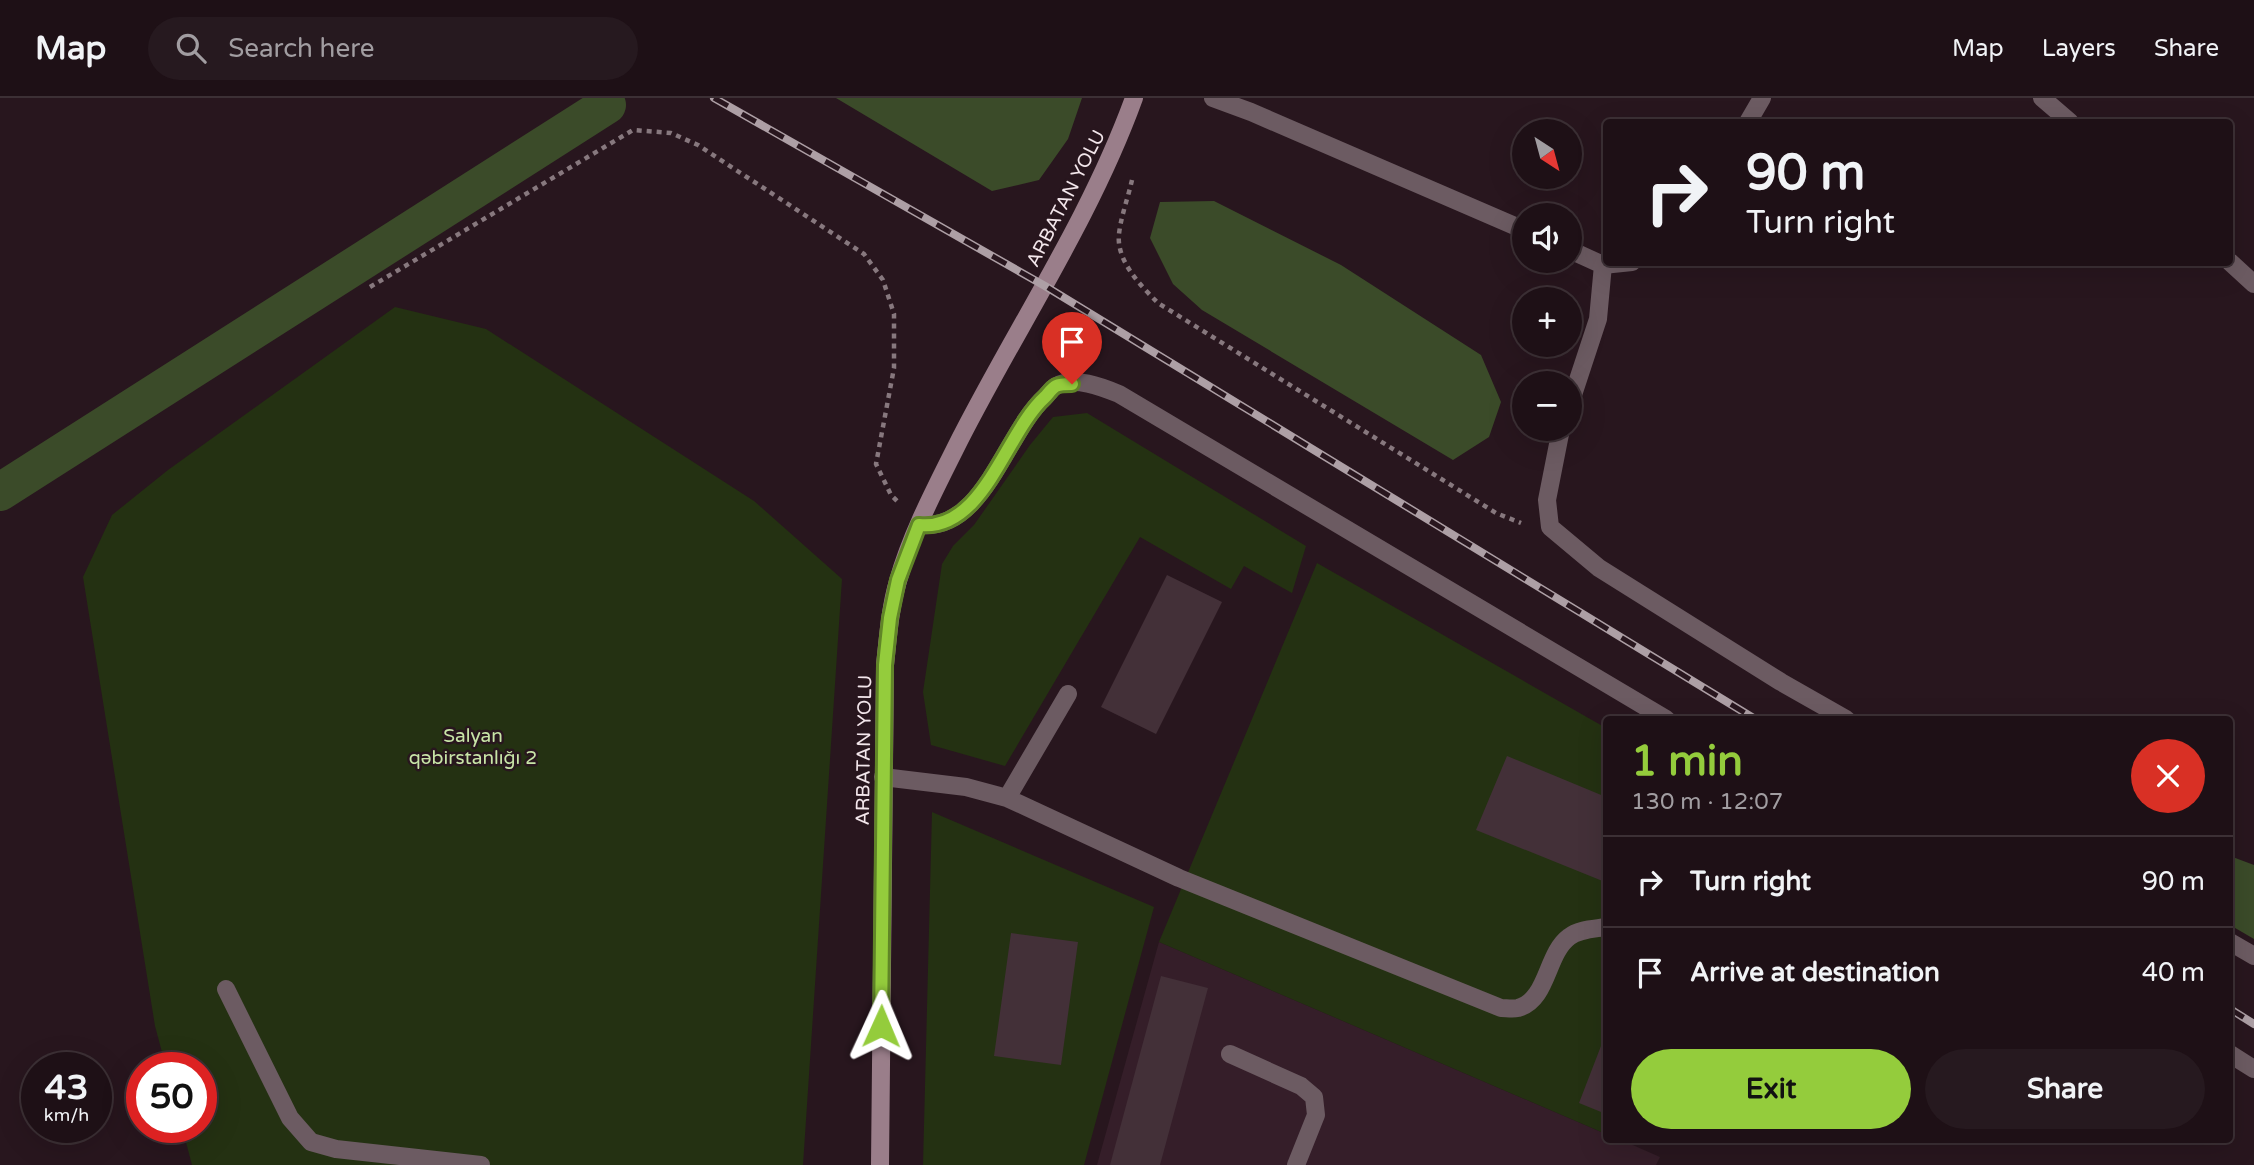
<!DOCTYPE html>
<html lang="en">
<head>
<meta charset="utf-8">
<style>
  body { margin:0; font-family:"Varela Round",sans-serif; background:#26191f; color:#f1f3f6; height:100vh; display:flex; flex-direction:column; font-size:26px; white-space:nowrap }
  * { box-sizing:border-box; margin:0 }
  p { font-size:23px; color:#a19da1 }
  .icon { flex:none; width:38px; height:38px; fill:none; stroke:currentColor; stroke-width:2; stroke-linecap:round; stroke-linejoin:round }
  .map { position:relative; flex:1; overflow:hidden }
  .panel { position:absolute; left:1603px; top:618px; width:630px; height:427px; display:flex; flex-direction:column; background:#1e1016; border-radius:7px; box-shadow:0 7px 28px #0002,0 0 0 2px #3c3035 }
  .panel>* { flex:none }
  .guide { position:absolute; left:1603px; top:21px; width:630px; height:147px; border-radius:7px; box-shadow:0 7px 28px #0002,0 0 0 2px #3c3035; background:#1e1016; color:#f1f3f6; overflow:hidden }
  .needle { width:46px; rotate:144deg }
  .controls { position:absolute; left:1512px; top:21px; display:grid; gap:14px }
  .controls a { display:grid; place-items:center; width:70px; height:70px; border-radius:50%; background:#1e1016; box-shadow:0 7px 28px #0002,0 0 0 2px #3c3035; font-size:35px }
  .speed { position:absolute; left:21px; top:954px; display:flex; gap:14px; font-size:35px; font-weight:700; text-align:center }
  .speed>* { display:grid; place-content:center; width:91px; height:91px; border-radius:50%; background:#1e1016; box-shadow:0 7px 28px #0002,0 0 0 2px #3c3035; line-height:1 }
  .speed small { font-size:18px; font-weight:400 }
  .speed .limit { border:10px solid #d22; background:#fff; color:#111 }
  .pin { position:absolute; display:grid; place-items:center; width:60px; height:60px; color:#fff; margin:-72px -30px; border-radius:50% 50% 50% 0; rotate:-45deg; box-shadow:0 0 7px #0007 }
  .pin .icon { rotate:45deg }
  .me { position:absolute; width:77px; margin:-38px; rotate:1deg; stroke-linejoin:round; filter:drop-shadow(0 0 5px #0008) }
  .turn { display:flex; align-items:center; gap:24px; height:147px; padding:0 28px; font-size:32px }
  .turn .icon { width:91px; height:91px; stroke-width:2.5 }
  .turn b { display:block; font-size:49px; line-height:60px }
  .round { display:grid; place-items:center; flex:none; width:74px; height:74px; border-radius:37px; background:#26191f }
  .head { display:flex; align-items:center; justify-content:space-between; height:119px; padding:0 28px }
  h1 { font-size:42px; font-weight:800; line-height:52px; color:#94cc3c }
  .cta { display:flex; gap:14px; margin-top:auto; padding:14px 28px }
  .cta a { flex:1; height:80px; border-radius:42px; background:#94cc3c; color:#111; font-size:28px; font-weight:800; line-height:80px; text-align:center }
  .cta a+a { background:#26191f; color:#f1f3f6 }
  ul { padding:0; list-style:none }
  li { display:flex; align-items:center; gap:21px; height:91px; padding:0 28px; border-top:2px solid #3c3035 }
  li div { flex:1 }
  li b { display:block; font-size:26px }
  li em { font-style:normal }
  header { display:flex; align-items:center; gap:42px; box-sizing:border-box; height:98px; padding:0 35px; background:#1e1016; border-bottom:2px solid #3c3035 }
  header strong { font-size:33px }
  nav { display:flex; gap:38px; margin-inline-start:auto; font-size:24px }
  .search { width:490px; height:63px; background:#26191f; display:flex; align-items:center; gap:18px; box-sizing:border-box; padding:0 24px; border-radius:38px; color:#a19da1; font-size:26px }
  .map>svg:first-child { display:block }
  .built { fill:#351e29 }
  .green { fill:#243112 }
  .water { fill:#3b4b29 }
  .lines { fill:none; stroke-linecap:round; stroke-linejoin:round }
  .canal { stroke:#3b4b29; stroke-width:38 }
  .building { fill:#433038 }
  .path { stroke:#87787e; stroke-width:4.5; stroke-dasharray:5 5; stroke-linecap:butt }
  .service { stroke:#6c5b62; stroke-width:18 }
  .minor { stroke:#6c5b62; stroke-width:18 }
  .secondary { stroke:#9a7e8a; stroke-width:18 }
  .rail-casing { stroke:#ad9fa5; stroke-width:8 }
  .rail { stroke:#28161e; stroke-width:5; stroke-dasharray:16; stroke-linecap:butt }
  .route-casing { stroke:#608527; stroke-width:18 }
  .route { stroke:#94cc3c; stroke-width:12 }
  .labels { text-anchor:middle; stroke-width:5; stroke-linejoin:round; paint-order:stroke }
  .street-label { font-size:19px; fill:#f3e6eb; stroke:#28161e }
  .park-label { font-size:19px; fill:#c8e5a7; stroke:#28161e }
</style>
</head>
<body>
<header>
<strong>Map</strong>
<div class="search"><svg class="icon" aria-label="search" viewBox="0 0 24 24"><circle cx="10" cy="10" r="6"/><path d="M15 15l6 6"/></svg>Search here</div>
<nav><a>Map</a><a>Layers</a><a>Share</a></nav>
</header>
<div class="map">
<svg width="2254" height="1067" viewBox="0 0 2254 1067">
  <rect width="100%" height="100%" fill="#28161e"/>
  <!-- built -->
  <path class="built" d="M1159,844L1606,1036V1041H1619L1660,1059L1656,1067H1097Z"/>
  <!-- green -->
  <path class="green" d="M395,209L486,231L754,403L842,481L803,1067H192L182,1029H201V970L166,969L155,928L83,479L112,417L168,372Z
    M1087,315L1306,448L1292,495L1244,468L1231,491L1140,439L1005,668L931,647L923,594L942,466L953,448L974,427L1030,347L1053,319Z
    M1317,465L1606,630V1036L1159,844Z
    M932,714L1154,809L1084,1067H923Z"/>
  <!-- water -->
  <path class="water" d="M836,0H1082L1068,41L1039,82L992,93Z
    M1214,103L1341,167L1481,257L1501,304L1489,339L1453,362L1202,212L1173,186L1150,140L1160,104Z
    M2230,758L2254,767V841L2230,827Z"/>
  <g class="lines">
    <!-- canal -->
    <path class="canal" d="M0,394L607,7"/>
  </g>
  <!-- building -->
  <path class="building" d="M1167,477L1222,504L1156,636L1101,609Z
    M1507,658L1606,699L1605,784L1476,732Z
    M1011,835L1078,844L1061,967L994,958Z
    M1161,878L1208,890L1160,1067H1110Z
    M1606,935V1016L1579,1005Z"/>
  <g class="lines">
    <!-- path -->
    <path class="path" d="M1132,82C1128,100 1121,118 1119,136C1116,163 1141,188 1158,205L1496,415L1521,425
      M370,189L633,32L671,35L698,47L864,156L883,182L894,216V270L876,366L891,397L900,406"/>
    <!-- service -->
    <path class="service" d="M883,679L966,689L1007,700L1179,780L1501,910C1506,910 1513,911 1518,910C1548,902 1546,856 1569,839C1579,831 1594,831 1606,829
      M1007,700L1068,596
      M226,891L290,1020L311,1044L336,1051L481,1067
      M1230,956L1301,988L1314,999L1316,1017L1296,1067"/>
    <!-- minor -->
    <path class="minor" d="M1213,0L1251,14L1524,132
      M2042,0L2070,24
      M1748,24L1762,0
      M1570,152L1603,167L1632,164
      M2230,164L2254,186
      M1570,306L1598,221L1603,167
      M1561,331L1547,402L1550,429L1599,470L1781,584L1846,621
      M919,427C984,434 1005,335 1045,299C1048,296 1052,290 1056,288C1074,278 1102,289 1119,296L1666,621
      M2230,844L2254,858
      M2230,956L2254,971"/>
    <!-- secondary -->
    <path class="secondary" d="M880,1067L885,567C888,539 890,510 898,483C911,437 934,393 955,351C1014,233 1089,124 1134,0"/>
    <defs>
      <path id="rail" d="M714,0L1045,188L1755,621
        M2230,911L2254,926"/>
    </defs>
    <!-- rail casing -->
    <use href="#rail" class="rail-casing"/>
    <!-- rail -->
    <use href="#rail" class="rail"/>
  </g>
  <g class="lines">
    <defs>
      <path id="route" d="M881,928L885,567L890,520L898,482L919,427C984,434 1005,335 1045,299C1048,296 1052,290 1056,288C1060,286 1068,286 1072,286"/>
    </defs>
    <!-- route casing -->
    <use href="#route" class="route-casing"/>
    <!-- route -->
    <use href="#route" class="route"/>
  </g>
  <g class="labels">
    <!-- street labels -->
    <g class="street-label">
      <text transform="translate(1065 100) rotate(-63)" y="7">ARBATAN YOLU</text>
      <text transform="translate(863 652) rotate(-89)" y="7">ARBATAN YOLU</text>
    </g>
    <!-- park labels -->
    <g class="park-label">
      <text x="473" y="644">Salyan<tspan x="473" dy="22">qəbirstanlığı 2</tspan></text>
    </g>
  </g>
</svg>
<div class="controls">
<a><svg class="needle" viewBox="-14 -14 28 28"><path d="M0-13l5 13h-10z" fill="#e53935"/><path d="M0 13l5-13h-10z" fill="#a19da1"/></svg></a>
<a><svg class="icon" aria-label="sound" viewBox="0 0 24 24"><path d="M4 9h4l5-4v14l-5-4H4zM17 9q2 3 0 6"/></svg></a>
<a>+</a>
<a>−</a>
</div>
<div class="speed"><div>43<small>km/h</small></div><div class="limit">50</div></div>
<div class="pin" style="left:1072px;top:286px;background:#d93025"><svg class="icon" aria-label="arrive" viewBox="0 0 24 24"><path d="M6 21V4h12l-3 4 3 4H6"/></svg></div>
<svg class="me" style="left:881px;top:928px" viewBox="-20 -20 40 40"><path d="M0-17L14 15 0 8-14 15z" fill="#94cc3c" stroke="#fff" stroke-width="4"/></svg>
<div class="guide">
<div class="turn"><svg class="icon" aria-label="right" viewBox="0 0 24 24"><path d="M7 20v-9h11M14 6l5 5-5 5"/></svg><div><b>90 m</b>Turn right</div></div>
</div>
<section class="panel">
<div class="head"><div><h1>1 min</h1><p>130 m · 12:07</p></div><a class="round" style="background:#d93025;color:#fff"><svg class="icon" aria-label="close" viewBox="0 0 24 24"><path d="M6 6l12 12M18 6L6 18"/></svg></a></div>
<ul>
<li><svg class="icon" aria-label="right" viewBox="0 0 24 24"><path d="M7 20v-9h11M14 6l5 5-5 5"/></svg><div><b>Turn right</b></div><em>90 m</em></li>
<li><svg class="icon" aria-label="arrive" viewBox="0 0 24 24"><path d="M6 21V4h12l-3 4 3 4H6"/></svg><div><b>Arrive at destination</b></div><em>40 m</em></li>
</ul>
<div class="cta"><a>Exit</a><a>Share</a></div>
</section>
</div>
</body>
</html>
